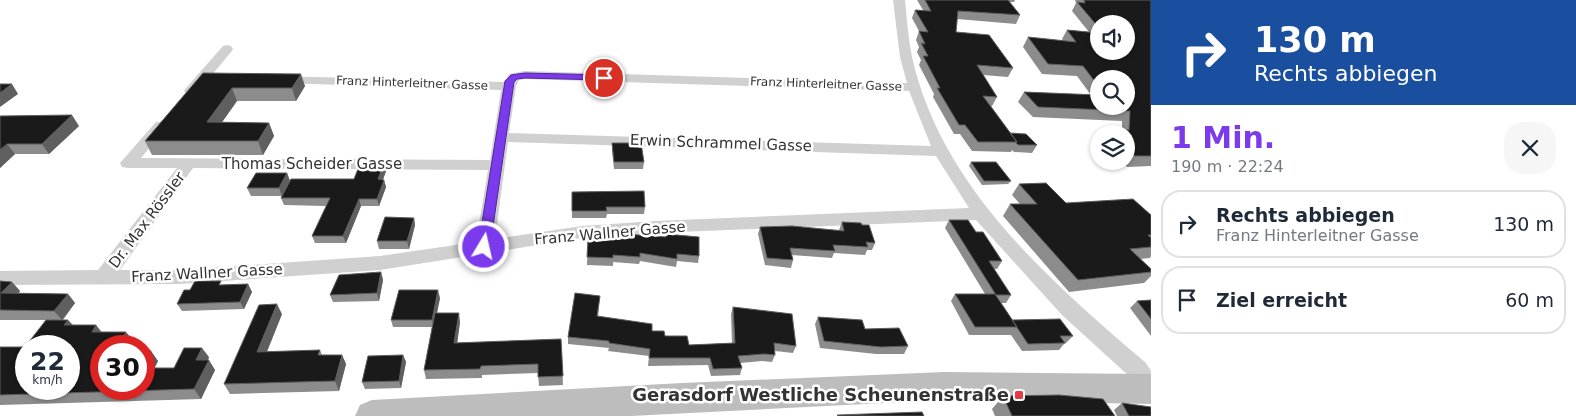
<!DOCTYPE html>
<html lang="de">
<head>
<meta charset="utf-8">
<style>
  body { margin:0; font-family:"DejaVu Sans",sans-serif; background:#f6f6f7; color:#1f2937; height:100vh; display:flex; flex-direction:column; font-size:19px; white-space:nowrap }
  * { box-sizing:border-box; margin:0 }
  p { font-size:16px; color:#747a83 }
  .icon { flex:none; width:28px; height:28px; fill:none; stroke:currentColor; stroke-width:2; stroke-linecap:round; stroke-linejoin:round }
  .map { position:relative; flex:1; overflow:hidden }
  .details { display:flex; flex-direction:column; background:#fff; width:425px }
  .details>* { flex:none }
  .guide { background:#1a4fa0; color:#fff; overflow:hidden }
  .controls { position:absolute; left:1090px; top:15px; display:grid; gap:10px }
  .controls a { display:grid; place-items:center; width:45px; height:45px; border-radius:50%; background:#fff; box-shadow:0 1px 4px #0004; font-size:25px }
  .speed { position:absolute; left:15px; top:335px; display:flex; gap:10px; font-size:25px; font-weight:700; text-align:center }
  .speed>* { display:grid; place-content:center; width:65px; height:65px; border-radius:50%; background:#fff; box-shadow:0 1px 4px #0004; line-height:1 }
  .speed small { font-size:12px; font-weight:400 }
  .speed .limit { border:8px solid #d22; background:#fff; color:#111 }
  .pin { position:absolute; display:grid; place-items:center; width:42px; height:42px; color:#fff; margin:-21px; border:2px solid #fff; border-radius:50%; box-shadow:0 1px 5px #0007 }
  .me { position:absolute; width:55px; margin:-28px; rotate:9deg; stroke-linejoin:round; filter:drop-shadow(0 0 4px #0008) }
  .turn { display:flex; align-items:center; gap:18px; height:105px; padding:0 20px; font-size:22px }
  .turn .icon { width:65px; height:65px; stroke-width:2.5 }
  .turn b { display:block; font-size:35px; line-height:42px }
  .round { display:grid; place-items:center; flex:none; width:52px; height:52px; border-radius:20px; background:#f6f6f7 }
  .headline { display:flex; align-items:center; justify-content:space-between; height:85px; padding:0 20px }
  h1 { font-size:30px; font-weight:600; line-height:38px; color:#7c3aed }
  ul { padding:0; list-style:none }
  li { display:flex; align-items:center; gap:15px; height:68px; margin:0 10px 8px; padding:0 10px; border:2px solid #e0e1e3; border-radius:20px }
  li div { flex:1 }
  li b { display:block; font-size:19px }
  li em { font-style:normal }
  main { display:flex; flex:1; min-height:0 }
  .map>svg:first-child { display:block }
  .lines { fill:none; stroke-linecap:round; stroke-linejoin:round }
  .street { fill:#d0d0d0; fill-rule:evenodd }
  .secondary { fill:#bdbdbd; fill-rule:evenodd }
  .wall { fill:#8c8c8c; fill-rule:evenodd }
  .shaded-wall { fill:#5f5f5f }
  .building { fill:#1a1a1a; stroke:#5f5f5f; fill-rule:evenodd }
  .route { fill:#7c3aed; stroke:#51269a }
  .poi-dot { fill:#e63946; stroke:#fff; stroke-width:2 }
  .labels { text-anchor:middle; stroke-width:5; stroke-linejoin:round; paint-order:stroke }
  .far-street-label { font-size:12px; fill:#333; stroke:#fff }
  .street-label { font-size:15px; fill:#333; stroke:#fff }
  .near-poi-label { font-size:18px; font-weight:bold; fill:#333; stroke:#fff; text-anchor:end }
</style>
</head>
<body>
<main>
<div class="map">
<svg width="1151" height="416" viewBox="0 0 1151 416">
  <rect width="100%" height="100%" fill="#fff"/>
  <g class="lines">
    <!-- street -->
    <path class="street" d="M893,0H905C907,19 908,38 912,57C941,187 1049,280 1146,363L1151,371V399L1142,396L1130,377L1062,315L976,220L655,233L582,238L380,270L179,284L0,285V271L98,270L177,168H128L122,167L120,163L156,122H166L168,125L141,158L490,160L501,90L281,83L276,82L274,79L276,76L505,82L509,74L525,71L907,83L900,57ZM525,79L909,91L931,146L509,133L516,86L519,80ZM508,142L936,156L969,208L655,221L582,226L495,239ZM193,168L488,170L476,242L380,256L179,270H120Z
      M227,45L231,46L233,49L231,52L196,94H186L184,91L186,88L223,46Z"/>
    <!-- secondary -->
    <path class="secondary" d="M944,372L1151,374V404L944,400L631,416H355L360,405L372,400L682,383Z"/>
  </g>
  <!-- wall -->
  <path class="wall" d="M917,0H1015L1014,2H1010L1020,15L1016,24L957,19L956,32L1013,68L1008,77L983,75L997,97L992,106H991L1010,133L1037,145L1032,153L1014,152L1012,150L1011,152L972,151L960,134H954L933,97L934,94L919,65L921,60L917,52L919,47L916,40L919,31L912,18L915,10H923Z
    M1075,0H1151V166L1127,167L1122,161H1126V134H1107L1109,130H1122V121L1033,117L1018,102L1024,92L1091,95L1077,76L1042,74L1023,47L1028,37L1063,41L1062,39L1067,30L1089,32L1072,11L1076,3ZM1099,24L1126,51H1099ZM1099,79L1126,106H1099Z
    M203,73L305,86L296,101H237L222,122L269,123L274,136L263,155H152L145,141Z
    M0,116L79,126L49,154H15L0,168Z
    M612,143L644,162L643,169H614L612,150Z
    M971,162L1011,181L1008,184L982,185L969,166Z
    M384,164L386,171L383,180H384L386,187L379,206H361L346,243H315L312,236L326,206L284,205L281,198L354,179Z
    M287,173L290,181L282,196H251L247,188Z
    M1019,184L1066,203L1151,215V256L1150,258L1140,259L1151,269V276L1144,283L1069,292L1003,216L1010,204H1020L1012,195Z
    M572,192L645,207L644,214H607L606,218H572Z
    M414,218L415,225L409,249H379L377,241Z
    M949,220L976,232L1002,261L997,269H994L1011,295L1006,303H1001L1012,320L1073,336L1066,343L1064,344L1059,350L1022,351L1011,335H969L951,301L955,294H985L945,228Z
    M842,222L862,225L875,243L872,250H867L865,255L834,253L832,258L792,255L793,260L791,268L765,265L758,234L760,227L839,230Z
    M588,239L699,256L698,263L677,261L676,267L640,261L639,264L613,262V266L587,265Z
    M381,272L383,280L379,301L333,302L330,295Z
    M0,281L12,282L20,291L19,293L68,294L75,303L63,320H68L73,325H96L101,332L134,342L131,346H101V389L144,351L158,361L154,368H174L209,357L208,360L215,370L201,399L0,405V347H25L52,320H0Z
    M248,284L252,292L244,309L182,311L177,304L190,290L224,285Z
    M600,296L598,317L652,331L689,345L732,343L731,314L733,307L796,346L793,353L775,351V355L772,362L762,361L740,363L742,368L740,375L711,376L708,365L648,366L649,356L608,351L609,348L568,344V337Z
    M440,298L437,313L460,322L457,343L561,339L563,385L539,386L538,373L482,375V378L426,379L424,370L432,327H393L391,320Z
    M1151,300V336L1130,308L1137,301Z
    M282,314L267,352L320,350L322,355H342L346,364L339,391L230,394L224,384Z
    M818,317L865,329L908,346L904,354H876L820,348L815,324Z
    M403,355L406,362L401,388L365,389L362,382Z
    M1003,396L1115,416H995L992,409Z
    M1122,403L1151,416H1117L1114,410Z"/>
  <!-- shaded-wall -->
  <path class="shaded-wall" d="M301,74L305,86L296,101L292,88Z
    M12,84L18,94L0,107V93Z
    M232,88L237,101L213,135L207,122Z
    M72,115L79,126L49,154L42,144Z
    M269,123L274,136L263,155L258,141Z
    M7,144L15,154L0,168V150Z
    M384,164L386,171L380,187L378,179Z
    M287,173L290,181L282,196L279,188Z
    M384,180L386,187L379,206L377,199Z
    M359,199L361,206L346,243L343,236Z
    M414,218L415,225L409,249L407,241Z
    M381,272L383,280L379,301L377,293Z
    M12,282L20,291L10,303L1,293Z
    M248,284L252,292L244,309L240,302Z
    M438,290L440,298L434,327L432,320Z
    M68,294L75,303L62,320L54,311Z
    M277,304L282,314L263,361L257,352Z
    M459,313L460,322L456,352L454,343Z
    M68,320L77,330L64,325Z
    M96,325L104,335L92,332Z
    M126,332L134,342L131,346H117Z
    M202,348L209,357L203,370L196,360Z
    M151,351L158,361L149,378L144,372V363Z
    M342,355L346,364L339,391L335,381Z
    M403,355L406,362L401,388L399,381Z
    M209,360L215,370L201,399L194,389Z"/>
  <!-- building -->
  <path class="building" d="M925,0H1008L1020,15L958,11L956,32L989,35L1013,68L977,65L997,97L983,96L1017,142H978L965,125H959L937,88H940L923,56H928L921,43L925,44L919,31L928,32L915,10L931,11Z
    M1084,0H1151V156H1135L1126,147V134H1113L1109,130H1129L1130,111L1038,107L1024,92L1099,95V106H1126V79H1099V87L1083,66L1048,64L1028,37L1076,42L1067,30L1099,33V51H1126V24H1099V28L1077,2L1085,3Z
    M203,73L301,74L292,88H232L207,122L269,123L258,141H145Z
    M0,84H12L0,93Z
    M72,115L42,144H7L0,150V116Z
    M1010,133L1026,134L1037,145H1018L1016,143L1017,142Z
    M612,143H641L644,162H614Z
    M971,162H996L1011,181H984Z
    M360,164H384L378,179L384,180L377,199H359L343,236H312L330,198H281L291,179H354Z
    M256,173H287L279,188H247Z
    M1046,183L1066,203L1133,199L1151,215V235H1148L1151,238V247L1130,249L1151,269V272L1078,280L1010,204H1037L1019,184Z
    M644,191L645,207H606L607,211H572V192Z
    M385,217L414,218L407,241H377Z
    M949,220H968L976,232H983L1002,261H989L1011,295H996Z
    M842,222L861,223L862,225H869L875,243L866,242L868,247L833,245L835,251L790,248L793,260L767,258L760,227L792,226L844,231Z
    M626,234L666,237V234L699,237V256L677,254V259L640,253V257L613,255V258L587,257L588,239H625Z
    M381,272L377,293L330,295L339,275Z
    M0,281L12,282L1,293L68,294L54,311L0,310Z
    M195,281H221L219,285L248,284L240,302L177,304L184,290H190Z
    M399,290H438L432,320H391Z
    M575,293L600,296L597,316L652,324V331H664L665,336H687L689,345L735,343L733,307L792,314L796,346L774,343L775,355L764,354L738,356L742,368L713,369L710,358H649L650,349L609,343V341L568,337Z
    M955,294H995L1017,327H975Z
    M1151,300V319L1137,301Z
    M277,304L257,352L320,350L318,355H342L335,381L224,384L259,305Z
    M435,313H459L454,343L561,339L563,376L538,377V364L481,366L480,369L424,370Z
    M818,317L862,320L865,329L899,328L908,346L881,347L824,341Z
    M1060,319L1073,336H1060L1065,343L1028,344L1012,320Z
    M46,320H68L64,325H96L92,332H126L117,346H101V389H144V368H174L184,348H202L196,360H209L194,389L0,395V347H25ZM26,346H69V389H26Z
    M144,351H151L144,363Z
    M403,355L399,381L362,382L368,356Z
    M1059,395L1103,399L1115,416H1012L1003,396Z
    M1122,403L1151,407V416H1129Z
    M922,412L924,416H838L837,415Z"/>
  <!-- route -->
  <path class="route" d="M525,73L604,75L608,78L604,80L525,78L517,79L514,82L490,247L484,252L478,247L505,81L511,75Z"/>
  <!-- markers -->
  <rect class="poi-dot" x="1014" y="390" width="10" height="10" rx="2.5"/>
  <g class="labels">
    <!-- far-street labels -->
    <g class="far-street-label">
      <text transform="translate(412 83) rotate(2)" y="4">Franz Hinterleitner Gasse</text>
      <text transform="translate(826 84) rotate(2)" y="4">Franz Hinterleitner Gasse</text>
    </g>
    <!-- street labels -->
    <g class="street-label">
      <text transform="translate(721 143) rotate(2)" y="5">Erwin Schrammel Gasse</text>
      <text x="312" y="169">Thomas Scheider Gasse</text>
      <text transform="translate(147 220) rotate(-53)" y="5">Dr. Max Rössler</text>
      <text transform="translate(610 233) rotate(-5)" y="5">Franz Wallner Gasse</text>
      <text transform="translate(207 273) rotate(-3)" y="5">Franz Wallner Gasse</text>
    </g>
    <!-- near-poi labels -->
    <g class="near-poi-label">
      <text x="1009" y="401">Gerasdorf Westliche Scheunenstraße</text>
    </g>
  </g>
</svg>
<div class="controls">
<a><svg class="icon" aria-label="sound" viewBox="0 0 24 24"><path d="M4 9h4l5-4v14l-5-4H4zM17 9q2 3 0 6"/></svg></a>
<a><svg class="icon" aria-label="search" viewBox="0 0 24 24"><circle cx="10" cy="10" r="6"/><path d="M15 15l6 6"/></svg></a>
<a><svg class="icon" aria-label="layers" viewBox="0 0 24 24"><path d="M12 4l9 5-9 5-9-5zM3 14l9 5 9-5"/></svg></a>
</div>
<div class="speed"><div>22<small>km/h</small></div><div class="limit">30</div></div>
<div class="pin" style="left:604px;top:78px;background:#d93025"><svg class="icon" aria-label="arrive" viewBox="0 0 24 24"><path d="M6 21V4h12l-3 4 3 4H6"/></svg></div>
<svg class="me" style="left:484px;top:247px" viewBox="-20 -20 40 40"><circle r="17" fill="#7c3aed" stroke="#fff" stroke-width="3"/><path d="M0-11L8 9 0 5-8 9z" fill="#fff"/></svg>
</div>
<section class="details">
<div class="guide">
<div class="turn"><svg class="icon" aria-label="right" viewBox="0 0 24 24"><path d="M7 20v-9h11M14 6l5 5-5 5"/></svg><div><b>130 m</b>Rechts abbiegen</div></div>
</div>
<div class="headline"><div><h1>1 Min.</h1><p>190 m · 22:24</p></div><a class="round"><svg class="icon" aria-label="close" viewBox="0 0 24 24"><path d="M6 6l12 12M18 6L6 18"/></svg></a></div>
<ul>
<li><svg class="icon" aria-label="right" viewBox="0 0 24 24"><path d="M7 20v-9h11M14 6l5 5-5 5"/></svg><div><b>Rechts abbiegen</b><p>Franz Hinterleitner Gasse</p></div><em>130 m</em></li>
<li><svg class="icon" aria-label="arrive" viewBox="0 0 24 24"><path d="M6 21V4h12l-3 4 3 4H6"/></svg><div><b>Ziel erreicht</b></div><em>60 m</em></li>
</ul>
</section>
</main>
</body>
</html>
